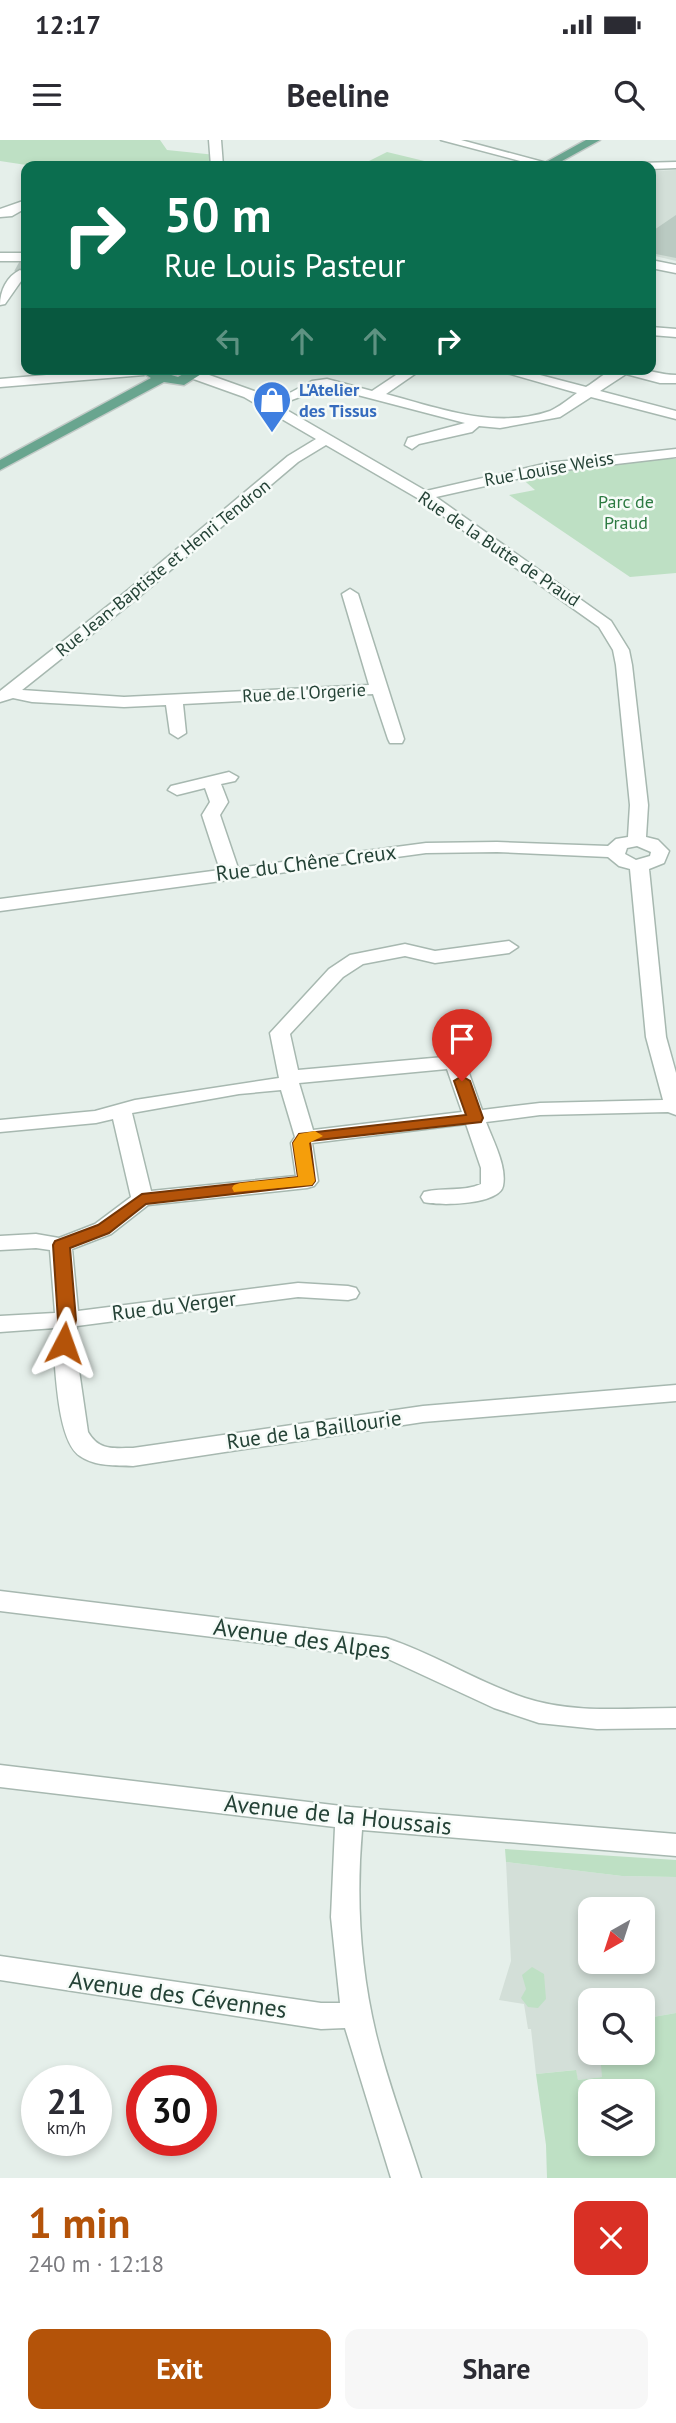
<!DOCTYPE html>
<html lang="en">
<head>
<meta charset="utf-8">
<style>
  body { margin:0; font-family:"PT Sans",sans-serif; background:#f7f7f7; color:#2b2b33; height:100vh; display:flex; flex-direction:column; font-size:26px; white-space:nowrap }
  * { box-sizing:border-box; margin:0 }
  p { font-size:23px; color:#7c7c81 }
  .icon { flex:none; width:38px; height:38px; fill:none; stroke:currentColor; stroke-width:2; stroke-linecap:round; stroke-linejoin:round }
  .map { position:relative; height:2038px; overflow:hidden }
  .details { display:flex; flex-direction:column; background:#fff; flex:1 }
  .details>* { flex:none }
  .guide { position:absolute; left:21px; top:21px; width:635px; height:214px; border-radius:14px; box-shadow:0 4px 10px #0003; background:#0b6e4f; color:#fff; overflow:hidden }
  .needle { width:46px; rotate:219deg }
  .buttons { position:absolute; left:578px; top:1757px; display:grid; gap:14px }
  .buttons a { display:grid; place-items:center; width:77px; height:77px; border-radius:14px; background:#fff; box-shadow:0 4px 10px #0003; font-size:35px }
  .speed { position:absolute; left:21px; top:1925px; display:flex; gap:14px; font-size:35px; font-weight:700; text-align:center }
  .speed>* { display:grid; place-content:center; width:91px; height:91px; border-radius:50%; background:#fff; box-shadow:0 4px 10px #0003; line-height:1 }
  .speed small { font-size:18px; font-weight:400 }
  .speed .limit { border:10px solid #d22; background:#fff; color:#111 }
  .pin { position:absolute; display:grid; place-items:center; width:60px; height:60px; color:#fff; margin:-72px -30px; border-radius:50% 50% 50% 0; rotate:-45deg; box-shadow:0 0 7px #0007 }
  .pin .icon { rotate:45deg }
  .me { position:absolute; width:77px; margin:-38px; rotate:4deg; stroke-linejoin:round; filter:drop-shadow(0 0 5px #0008) }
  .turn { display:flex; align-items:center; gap:24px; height:147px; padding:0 28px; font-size:32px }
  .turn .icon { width:91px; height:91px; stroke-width:2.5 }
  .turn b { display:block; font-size:49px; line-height:60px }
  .lanes { display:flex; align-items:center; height:66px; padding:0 28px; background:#0003; justify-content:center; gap:35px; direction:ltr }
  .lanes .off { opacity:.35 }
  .round { display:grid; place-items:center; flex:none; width:74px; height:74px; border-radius:14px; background:#f7f7f7 }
  .overview { display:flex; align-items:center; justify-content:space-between; height:119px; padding:0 28px }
  h1 { font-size:42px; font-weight:800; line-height:52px; color:#b45309 }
  .button { display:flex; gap:14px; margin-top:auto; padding:14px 28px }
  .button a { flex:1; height:80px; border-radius:14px; background:#b45309; color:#fff; font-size:28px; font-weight:800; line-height:80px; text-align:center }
  .button a+a { background:#f7f7f7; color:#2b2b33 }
  .status { display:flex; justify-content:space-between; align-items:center; height:49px; padding:0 35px; background:#fff; direction:ltr }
  .status svg { height:19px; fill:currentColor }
  header { display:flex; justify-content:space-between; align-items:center; height:91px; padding:0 28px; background:#fff; font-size:32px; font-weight:800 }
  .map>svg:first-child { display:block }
  .built { fill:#d3dfd8; fill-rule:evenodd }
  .green { fill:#bee0c4; fill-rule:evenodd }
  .building { fill:#bacac2 }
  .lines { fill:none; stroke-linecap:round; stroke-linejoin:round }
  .minor-tunnel { stroke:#beccc6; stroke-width:13; stroke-dasharray:13 6; stroke-linecap:butt }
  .minor-casing { stroke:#a7b8b0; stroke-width:3 }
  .major-casing { stroke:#c2cac7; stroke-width:3 }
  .minor { fill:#fff; fill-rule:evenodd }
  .major { fill:#69a58f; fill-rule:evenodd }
  .route { fill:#b45309; stroke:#753606; stroke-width:2 }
  .slow { fill:#f59e0b }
  .labels { text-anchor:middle; stroke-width:5; stroke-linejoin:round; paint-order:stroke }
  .far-shop-label { font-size:18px; font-weight:bold; fill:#366cbe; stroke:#f6fbf8; text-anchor:start }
  .far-street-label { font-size:18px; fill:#244236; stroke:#f6fbf8 }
  .far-park-label { font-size:18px; fill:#2d7a42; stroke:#f6fbf8 }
  .street-label { font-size:21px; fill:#244236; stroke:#f6fbf8 }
  .near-street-label { font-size:24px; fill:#244236; stroke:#f6fbf8 }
</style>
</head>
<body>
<div class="status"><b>12:17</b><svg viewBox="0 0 49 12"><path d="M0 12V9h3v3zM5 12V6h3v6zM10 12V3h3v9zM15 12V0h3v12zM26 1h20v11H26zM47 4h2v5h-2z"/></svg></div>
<header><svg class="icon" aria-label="menu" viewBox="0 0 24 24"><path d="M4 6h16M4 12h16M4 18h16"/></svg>Beeline<svg class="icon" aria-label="search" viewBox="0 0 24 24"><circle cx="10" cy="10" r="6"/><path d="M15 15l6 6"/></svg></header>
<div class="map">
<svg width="676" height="2038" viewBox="0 0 676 2038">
  <rect width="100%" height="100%" fill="#e5efea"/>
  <!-- built -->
  <path class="built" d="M676,30V121L651,115V31Z
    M506,1722L622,1736L676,1737V1873L653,1877L642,1868V1860H590V1913H600L603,1937L578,1940L575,1930L536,1934L531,1889H528L524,1864L499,1860L511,1821ZM590,1769H642V1822H590Z"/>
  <!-- green -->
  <path class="green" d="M0,0H160L167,10L216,15L211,26H33L0,21Z
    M387,12L441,25L392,26L369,21Z
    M649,318L676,319V433L630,437L509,355L535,350L519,336Z
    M505,1709L676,1720V1737L622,1736L506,1722Z
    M532,1827L544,1834L546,1859L538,1868L528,1867L521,1858L526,1849L522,1835Z
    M642,1868L653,1877L676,1873V2038H547L546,2005L536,1934L576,1930L578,1940L602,1937L600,1913H642ZM642,1951V2004H590V1951Z"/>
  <!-- building -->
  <path class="building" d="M676,75V118L651,113V92Z"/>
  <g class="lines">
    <!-- minor-tunnel -->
    <path class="minor-tunnel" d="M20,134L26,123"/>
    <defs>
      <path id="minor" d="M209,0H221L223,26H211Z
        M441,0H461L558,26H539Z
        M676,22V28L651,29V26H633L639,23Z
        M26,60V68L12,76L0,77V69Z
        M0,113H26V121H0Z
        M651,120L676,125V133L651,128Z
        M20,130L26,134L5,164L0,165C0,151 7,136 20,130Z
        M651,187L676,189V197L651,195Z
        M116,229L151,231L144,235L0,247V239Z
        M405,229H422L386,254C439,268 495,290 550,271C559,267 569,259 577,253L493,229H517L586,247C595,242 605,232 615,229C634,224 657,235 676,235V243H660L626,234L600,251L676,271V279L591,257L560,277L500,288L479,286L472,292L419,304L412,309L405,305L408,298L465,283L327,247L278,265L426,351L548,323L676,309V317L548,332L436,357L611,481L629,510L632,525L648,665L646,697L658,700L669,711L664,723L649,729L666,897L676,933V975L668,972L540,975L486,982C493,1001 507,1026 503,1046C499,1065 439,1066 424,1062L421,1057L424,1052C444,1047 463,1052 481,1044V1028L466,984L312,1003L318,1041L314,1046L307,1048L148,1065L111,1094L72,1109L78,1171L298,1143L348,1146L356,1148L359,1153L356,1158L348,1160L298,1157L77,1186L75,1203L88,1292C99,1311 113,1308 133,1308L423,1266L676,1245V1261L423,1282L133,1326C115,1325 96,1327 80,1316C57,1301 56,1230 53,1203L55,1188L0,1192V1176L55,1173L50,1110L36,1108L0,1110V1096L36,1094L59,1098L95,1084L131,1057L113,979L96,983L0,992V980L95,971L135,960L279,938L270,893L329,829L350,815L405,804L435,811L509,801L518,807L509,813L435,823L405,816L363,824L343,837L290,894L298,930L455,916L462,918L465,922L482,970L540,963L663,960L646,897L630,729L619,726L608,717L497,712L426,713L0,771V759L220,730L202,675L210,662L205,648L177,655L168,650L171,646L229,632L238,637L235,641L221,644L228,662L220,675L238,728L426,703L497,702L608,706L616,699L628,697L630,665L616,525L613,510L599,487L419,359L326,305L298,322L140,456L22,550L124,557L369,545L342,454L350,449L358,454L404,599L402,603H390L388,599L373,554L183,564L186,593L178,598L170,593L166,565L124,567L32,562L13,558L0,562V551L128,450L288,316L316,299L244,257L188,237V231H198L254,251L268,259L288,254L312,241L327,239L372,251ZM637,706L651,712L650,716L636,720L625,714L627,708ZM447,929L462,972L313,990L299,943ZM281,950L295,997L291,1003L296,1036L151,1051L132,973L239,954Z
        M0,1451L386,1498C435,1514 477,1542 525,1558C573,1574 627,1568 676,1568V1588L597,1589L539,1583L494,1568L386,1518L0,1471Z
        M0,1625L350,1667L676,1694V1716L362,1690C356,1759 360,1827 376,1894C388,1943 406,1990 421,2038H391L345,1888L321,1889L0,1840V1816L321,1863H340L331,1777L335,1687L0,1647Z"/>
      <path id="major" d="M586,0H600L553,26H539Z
        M151,229L178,237L192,229H209L184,245L164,242L0,330V320L151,238L143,233Z"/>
    </defs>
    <!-- minor casing -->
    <use href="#minor" class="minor-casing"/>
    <!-- major casing -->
    <use href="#major" class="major-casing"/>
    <!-- minor -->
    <use href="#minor" class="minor"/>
    <!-- major -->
    <use href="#major" class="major"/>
  </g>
  <!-- route -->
  <path class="route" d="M462,936L470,941L483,978L481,982L310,1001L315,1041L312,1045L146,1064L109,1093L70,1108L76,1180L70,1207H57L55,1203L58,1180L53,1105L55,1101L98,1085L142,1054L298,1037L293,1003L299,994L466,975L454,941Z"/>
  <!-- slow -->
  <path class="slow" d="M315,991L323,996L309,1003L315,1041L312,1045L234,1052L232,1048L234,1045L240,1043L298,1037L293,1003L299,994Z"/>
  <!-- icons -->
  <defs>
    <symbol id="shop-pin" viewBox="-11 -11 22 30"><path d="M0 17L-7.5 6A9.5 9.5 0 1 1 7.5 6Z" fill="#3f7fe0" stroke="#f6fbf8"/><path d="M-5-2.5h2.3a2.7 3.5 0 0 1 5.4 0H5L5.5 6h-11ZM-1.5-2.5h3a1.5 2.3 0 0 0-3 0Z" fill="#fff"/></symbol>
  </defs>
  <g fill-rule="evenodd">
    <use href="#shop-pin" x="250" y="238" width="44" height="60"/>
  </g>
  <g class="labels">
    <!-- far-shop labels -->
    <g class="far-shop-label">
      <text x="299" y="256">L'Atelier<tspan x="299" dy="21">des Tissus</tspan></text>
    </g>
    <!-- far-street labels -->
    <g class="far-street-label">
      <text transform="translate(549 329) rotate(-10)" y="6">Rue Louise Weiss</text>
      <text transform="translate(499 409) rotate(34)" y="6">Rue de la Butte de Praud</text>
      <text transform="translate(163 428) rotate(-39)" y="6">Rue Jean-Baptiste et Henri Tendron</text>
      <text transform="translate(304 553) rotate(-3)" y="6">Rue de l'Orgerie</text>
    </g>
    <!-- far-park labels -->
    <g class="far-park-label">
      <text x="626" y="368">Parc de<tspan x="626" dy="21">Praud</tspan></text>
    </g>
    <!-- street labels -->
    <g class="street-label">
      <text transform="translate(306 723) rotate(-7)" y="7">Rue du Chêne Creux</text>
      <text transform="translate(174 1166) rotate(-7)" y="7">Rue du Verger</text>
      <text transform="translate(314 1290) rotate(-8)" y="7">Rue de la Baillourie</text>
    </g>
    <!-- near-street labels -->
    <g class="near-street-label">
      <text transform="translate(302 1499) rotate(8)" y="8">Avenue des Alpes</text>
      <text transform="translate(338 1675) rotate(6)" y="8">Avenue de la Houssais</text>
      <text transform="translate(178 1855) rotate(8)" y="8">Avenue des Cévennes</text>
    </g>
  </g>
</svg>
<div class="buttons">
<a><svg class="needle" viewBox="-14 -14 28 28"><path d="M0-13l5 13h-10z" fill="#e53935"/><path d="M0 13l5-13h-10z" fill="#7c7c81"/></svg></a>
<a><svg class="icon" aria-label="search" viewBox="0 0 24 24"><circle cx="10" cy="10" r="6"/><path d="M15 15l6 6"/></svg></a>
<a><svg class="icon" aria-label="layers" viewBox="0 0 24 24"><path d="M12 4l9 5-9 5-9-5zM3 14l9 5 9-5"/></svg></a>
</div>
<div class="speed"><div>21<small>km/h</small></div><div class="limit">30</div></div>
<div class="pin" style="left:462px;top:941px;background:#d93025"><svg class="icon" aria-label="arrive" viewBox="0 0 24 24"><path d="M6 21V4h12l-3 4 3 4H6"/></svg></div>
<svg class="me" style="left:64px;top:1203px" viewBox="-20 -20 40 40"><path d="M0-17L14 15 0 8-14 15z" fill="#b45309" stroke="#fff" stroke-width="4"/></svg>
<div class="guide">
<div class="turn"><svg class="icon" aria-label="right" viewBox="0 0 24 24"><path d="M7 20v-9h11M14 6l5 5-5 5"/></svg><div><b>50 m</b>Rue Louis Pasteur</div></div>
<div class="lanes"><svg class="icon off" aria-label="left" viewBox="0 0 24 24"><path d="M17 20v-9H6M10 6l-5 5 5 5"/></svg><svg class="icon off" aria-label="ahead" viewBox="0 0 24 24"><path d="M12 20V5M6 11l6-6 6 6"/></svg><svg class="icon off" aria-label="ahead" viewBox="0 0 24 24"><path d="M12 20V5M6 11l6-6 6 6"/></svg><svg class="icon" aria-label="right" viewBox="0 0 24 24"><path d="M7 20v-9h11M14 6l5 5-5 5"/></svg></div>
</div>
</div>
<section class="details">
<div class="overview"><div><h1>1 min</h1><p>240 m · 12:18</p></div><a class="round" style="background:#d93025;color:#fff"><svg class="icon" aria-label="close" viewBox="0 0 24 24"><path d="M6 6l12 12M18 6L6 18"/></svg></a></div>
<div class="button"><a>Exit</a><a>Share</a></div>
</section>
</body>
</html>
